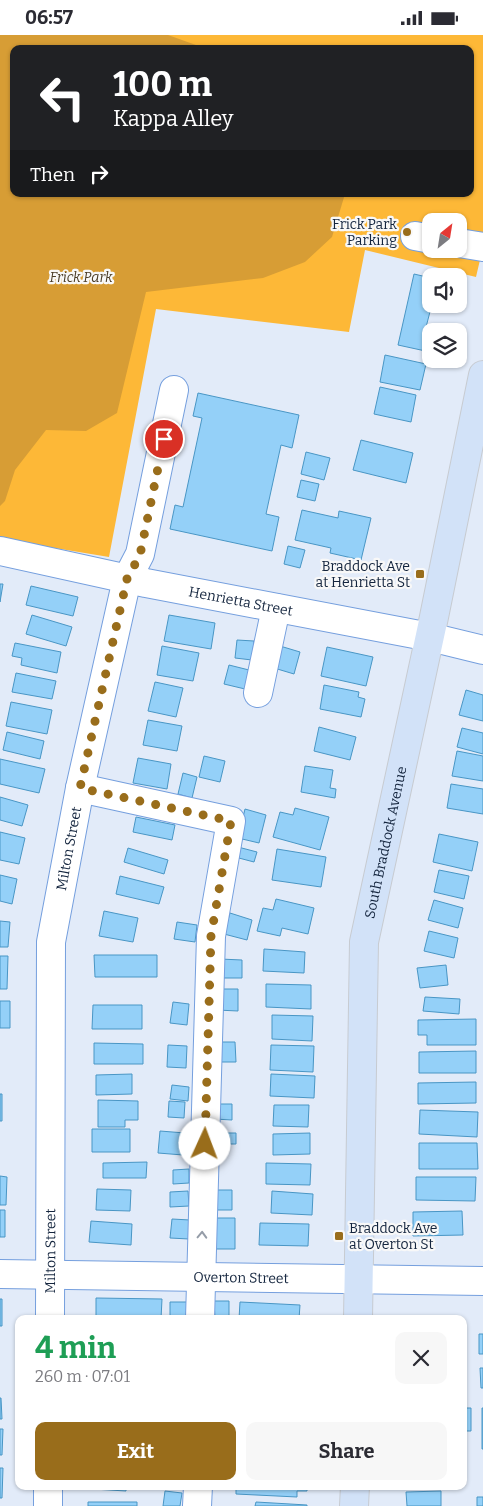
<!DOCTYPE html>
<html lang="en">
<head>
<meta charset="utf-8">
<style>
  body { margin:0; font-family:Bitter,serif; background:#f7f7f7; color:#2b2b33; height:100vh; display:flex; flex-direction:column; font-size:19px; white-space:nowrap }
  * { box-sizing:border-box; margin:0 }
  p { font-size:16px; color:#7c7c81 }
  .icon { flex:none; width:28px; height:28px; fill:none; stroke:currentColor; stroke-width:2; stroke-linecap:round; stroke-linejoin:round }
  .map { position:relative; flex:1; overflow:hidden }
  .sheet { position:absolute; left:15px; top:1280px; width:452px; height:175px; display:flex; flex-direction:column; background:#fff; border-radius:10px; box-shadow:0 1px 4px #0004 }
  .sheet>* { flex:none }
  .guide { position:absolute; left:10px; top:10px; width:464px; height:152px; border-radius:10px; box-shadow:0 1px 4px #0004; background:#202124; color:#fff; overflow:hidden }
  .needle { width:32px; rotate:30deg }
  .buttons { position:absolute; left:422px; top:178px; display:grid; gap:10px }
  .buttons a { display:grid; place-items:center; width:45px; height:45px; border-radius:10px; background:#fff; box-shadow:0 1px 4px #0004; font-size:25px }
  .pin { position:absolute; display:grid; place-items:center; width:42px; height:42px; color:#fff; margin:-21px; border:2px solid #fff; border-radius:50%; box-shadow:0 1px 5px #0007 }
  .me { position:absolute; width:55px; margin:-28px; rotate:2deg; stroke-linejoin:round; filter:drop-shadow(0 0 4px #0008) }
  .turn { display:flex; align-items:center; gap:18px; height:105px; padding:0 20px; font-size:22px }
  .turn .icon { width:65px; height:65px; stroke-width:2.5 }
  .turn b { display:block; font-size:35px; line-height:42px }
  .then { display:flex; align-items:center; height:48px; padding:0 20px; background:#0003; gap:10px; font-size:19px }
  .round { display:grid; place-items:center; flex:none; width:52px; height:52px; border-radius:10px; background:#f7f7f7 }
  .summary { display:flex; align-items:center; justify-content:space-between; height:85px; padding:0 20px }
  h1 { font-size:30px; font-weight:700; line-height:38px; color:#1e9e55 }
  .action { display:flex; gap:10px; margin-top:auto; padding:10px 20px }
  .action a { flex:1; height:58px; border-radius:10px; background:#996d1b; color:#fff; font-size:20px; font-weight:700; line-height:58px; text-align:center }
  .action a+a { background:#f7f7f7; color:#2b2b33 }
  .status { display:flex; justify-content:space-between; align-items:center; height:35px; padding:0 25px; background:#fff; direction:ltr }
  .status svg { height:14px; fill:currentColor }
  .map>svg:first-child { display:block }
  .green { fill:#fdb837; fill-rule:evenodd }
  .forest { fill:#d79d35 }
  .building { fill:#94d0f8; stroke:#4996c5 }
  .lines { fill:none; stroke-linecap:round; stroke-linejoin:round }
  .minor-casing { stroke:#759fde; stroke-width:30 }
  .major-casing { stroke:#c7cbd1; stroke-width:30 }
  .minor { stroke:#fff; stroke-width:28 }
  .major { stroke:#d2e2f8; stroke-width:28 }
  .oneway { stroke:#959da8 }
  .route { stroke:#996d1b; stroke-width:9; stroke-dasharray:0 16.2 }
  .poi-dot { fill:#996d1b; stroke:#f8f8f8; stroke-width:2 }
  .labels { text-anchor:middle; stroke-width:4.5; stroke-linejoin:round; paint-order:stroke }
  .poi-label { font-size:14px; fill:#14253e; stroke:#f8f8f8; text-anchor:end }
  .park-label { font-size:14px; font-style:italic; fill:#4b3d27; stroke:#f8f8f8 }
  .street-label { font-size:14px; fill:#14253e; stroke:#f8f8f8 }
</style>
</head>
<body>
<div class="status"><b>06:57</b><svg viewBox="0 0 49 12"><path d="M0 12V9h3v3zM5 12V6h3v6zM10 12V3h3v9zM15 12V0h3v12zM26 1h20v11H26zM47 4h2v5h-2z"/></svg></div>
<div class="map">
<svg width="483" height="1471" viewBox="0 0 483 1471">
  <rect width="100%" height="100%" fill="#e2ebf9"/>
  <!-- green -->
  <path class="green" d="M0,0H483V212L476,242L365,215L349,297L156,274L109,522L0,504ZM14,14H470V159H14ZM431,186H459V214H431Z"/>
  <!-- forest -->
  <path class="forest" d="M0,0H168L207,14H14V159H345L332,202L305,227L263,243L146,257L117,378L86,396L46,395L15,435L5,466L0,471Z"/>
  <!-- building -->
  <path class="building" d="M414,239L431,243L432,269L425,296L431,297L430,317L398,310Z
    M385,320L426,329L420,355L380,347Z
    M380,352L416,360L411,387L374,379Z
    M198,358L299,380L292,413L281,410L266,479L279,482L272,516L170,494L175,470L183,472L202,383L193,381Z
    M361,405L413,418L406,448L353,435Z
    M306,417L330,423L324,445L301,439Z
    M301,445L319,449L315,466L297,462Z
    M302,475L338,483L339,476L371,483L361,525L330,518L331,513L295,505Z
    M288,511L305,515L300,533L284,529Z
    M0,549H3L0,567Z
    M31,551L78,562L73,581L26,570Z
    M32,580L72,592L66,611L26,599Z
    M169,580L215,588L211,614L164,606Z
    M237,605L254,606L252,625L235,623Z
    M15,608L61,617L57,638L21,630L22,623L12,621Z
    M162,611L199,618L193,646L157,640Z
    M280,611L300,617L294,639L274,633Z
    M327,612L373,622L366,651L321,641Z
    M229,630L249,635L245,654L224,649Z
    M16,638L56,646L52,664L12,657Z
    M155,647L183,653L176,682L148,676Z
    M324,650L359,657L358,662L365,664L361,682L320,674Z
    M466,655L483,660V686L459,680Z
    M11,667L52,675L47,699L6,691Z
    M148,685L182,691L177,716L143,710Z
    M319,692L356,702L350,725L314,716Z
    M462,693L483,698V719L457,712Z
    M7,697L44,706L40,724L3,715Z
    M457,716L483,721V746L452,741Z
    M204,721L225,726L220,747L199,742Z
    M138,723L171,729L167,754L133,748Z
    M0,724L45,734L39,758L0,749Z
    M305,731L333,735L330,753L336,754L335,763L301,757Z
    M183,738L197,742L192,763L178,759Z
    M451,749L483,754V779L447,773Z
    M0,762L28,770L22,791L0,785Z
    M295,773L329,782L320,815L273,802L280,777L293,780Z
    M245,774L266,780L259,808L238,803Z
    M136,782L175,790L172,805L133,797Z
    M0,797L25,803L19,829L0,825Z
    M439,799L478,807L472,836L433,827Z
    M238,812L257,817L254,827L235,822Z
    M128,813L168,825L164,839L124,827Z
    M277,814L326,822L321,852L272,845Z
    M439,835L469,841L464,864L434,857Z
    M0,840L17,844L12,869L0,866Z
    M120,841L164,852L159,869L116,859Z
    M276,864L314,873L308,899L282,893L280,901L257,896L263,873L273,875Z
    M434,865L463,873L458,893L428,885Z
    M104,876L138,883L133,907L99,901Z
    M230,878L252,885L247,905L224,899Z
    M0,886L10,887L8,912H0Z
    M177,887L197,890L195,907L174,904Z
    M429,896L458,903L454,923L424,916Z
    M264,914L305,917L304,938L263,936Z
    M94,920H157V942H95Z
    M0,921H8L7,954H0Z
    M220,924L242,925V943H220Z
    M446,930L448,950L420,953L417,933Z
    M266,949L311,950V974L266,972Z
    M217,954H238V976L217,975Z
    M425,962L460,964L459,979L423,976Z
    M0,966H10V993H0Z
    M173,967L189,969L187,990L170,988Z
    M93,970H142V994H92Z
    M272,980L313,981L312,1006L272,1004Z
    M476,984V1010H427V1000H418V985Z
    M215,1007H235L236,1027H215Z
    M94,1008L143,1009V1029H94Z
    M168,1010L187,1011L186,1033L167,1032Z
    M271,1010L314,1011L313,1037L270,1035Z
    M476,1016V1038H419V1017Z
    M132,1039V1059L96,1060V1040Z
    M271,1039L315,1041L314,1063L270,1061Z
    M476,1047V1068L418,1069V1048Z
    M172,1050L189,1052L188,1066L170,1064Z
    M0,1059H2V1086H0Z
    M98,1065L138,1066V1085H125V1092H98Z
    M169,1066L185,1067L184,1083L168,1082Z
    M214,1069H232V1085L214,1084Z
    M274,1070H309L308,1092L273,1091Z
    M420,1075L478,1077L477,1102L419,1099Z
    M92,1094H130V1117H92Z
    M160,1096L185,1098L183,1120L158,1118Z
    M217,1098H236V1109H217Z
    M310,1098V1119L273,1120V1099Z
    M419,1108H477L478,1134H419Z
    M147,1127L146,1143H103V1128Z
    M266,1128L311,1129L310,1150L266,1149Z
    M189,1134V1148L173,1149V1135Z
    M0,1141L7,1142L6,1170H0Z
    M416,1142H476L475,1166L416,1165Z
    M97,1154L131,1155L130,1176L96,1175Z
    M214,1155H232V1175H213Z
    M188,1156L189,1171L170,1172V1157Z
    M272,1156L313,1159L312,1180L271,1178Z
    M0,1175H5V1202H0Z
    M462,1176L463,1200L413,1201V1177Z
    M216,1183H235V1214H216Z
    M172,1184L190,1185L189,1204L170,1203Z
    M91,1186L132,1189L131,1210L89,1207Z
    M260,1188L309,1189L308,1211L259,1210Z
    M96,1263L162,1264L161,1284H96Z
    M0,1264H2V1291H0Z
    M214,1266H229V1284H215Z
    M170,1267H187V1284H170Z
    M240,1267L300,1270L299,1284H239Z
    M479,1299H483V1319H479Z
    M480,1333H483V1353H481Z
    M0,1363H1L2,1384H0Z
    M464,1373H471V1396H464Z
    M482,1373H483V1414H482Z
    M0,1394H3L2,1420H0Z
    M0,1433H3L2,1463H0Z
    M94,1451H126V1456L93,1454Z
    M236,1451H307V1456H297V1462L236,1459Z
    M165,1456L182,1458L180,1471H163Z
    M441,1456V1471H407L406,1457Z
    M477,1462H483V1471H477Z
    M88,1467H137V1471H88Z
    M256,1467L307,1470V1471H255Z"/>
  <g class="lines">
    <defs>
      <g id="minor">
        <path d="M415,201L431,204"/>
        <path d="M459,208L483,212"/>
        <path id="s1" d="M0,516L146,548L430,602L483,615"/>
        <path d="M258,658L276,573"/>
        <path d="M80,753L231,786L211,901L200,1284"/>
        <path id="s2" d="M0,1239L483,1246"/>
        <path id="s3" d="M50,1284L51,907L80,753L127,544L140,519L174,355"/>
        <path d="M48,1471V1451"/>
        <path d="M197,1471L198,1451"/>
      </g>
      <g id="major">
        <path id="s4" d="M358,1284L364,907L434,582L483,340"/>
        <path d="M354,1471L355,1451"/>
      </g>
    </defs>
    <!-- minor casing -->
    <use href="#minor" class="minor-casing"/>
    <!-- major casing -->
    <use href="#major" class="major-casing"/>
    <!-- minor -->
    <use href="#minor" class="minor"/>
    <!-- major -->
    <use href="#major" class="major"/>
  </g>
  <!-- one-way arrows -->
  <defs><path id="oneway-chevron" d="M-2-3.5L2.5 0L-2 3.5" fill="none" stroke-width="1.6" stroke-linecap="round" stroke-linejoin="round" transform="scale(1.25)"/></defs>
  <use class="oneway" href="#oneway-chevron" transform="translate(202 1200) rotate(-88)"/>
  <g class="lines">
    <!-- route -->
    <path class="route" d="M164,404L140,520L127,544L80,753L231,786L211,901L205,1109"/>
  </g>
  <!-- markers -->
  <g class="poi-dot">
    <circle cx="407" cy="197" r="5"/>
    <rect x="415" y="534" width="10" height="10" rx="2.5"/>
    <rect x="334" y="1196" width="10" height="10" rx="2.5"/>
  </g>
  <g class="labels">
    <!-- poi labels -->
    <g class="poi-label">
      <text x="397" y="194">Frick Park<tspan x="397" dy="16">Parking</tspan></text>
      <text x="410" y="536">Braddock Ave<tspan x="410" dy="16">at Henrietta St</tspan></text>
      <text x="349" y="1198" text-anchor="start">Braddock Ave<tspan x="349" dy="16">at Overton St</tspan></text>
    </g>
    <!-- park labels -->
    <g class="park-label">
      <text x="81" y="247">Frick Park</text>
    </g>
    <!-- street labels -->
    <g class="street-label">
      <text dy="5" stroke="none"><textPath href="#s1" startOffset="246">Henrietta Street</textPath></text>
      <text dy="5" stroke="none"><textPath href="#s4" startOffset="479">South Braddock Avenue</textPath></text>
      <text dy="5" stroke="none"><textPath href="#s3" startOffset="472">Milton Street</textPath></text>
      <text dy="5" stroke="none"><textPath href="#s3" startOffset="68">Milton Street</textPath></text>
      <text dy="5" stroke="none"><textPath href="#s2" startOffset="241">Overton Street</textPath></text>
    </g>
  </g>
</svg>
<div class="buttons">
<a><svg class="needle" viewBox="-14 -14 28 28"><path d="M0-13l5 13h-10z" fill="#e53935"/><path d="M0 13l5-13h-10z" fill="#7c7c81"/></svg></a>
<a><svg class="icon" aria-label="sound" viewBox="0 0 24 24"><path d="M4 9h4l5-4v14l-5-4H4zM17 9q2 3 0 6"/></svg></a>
<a><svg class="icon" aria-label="layers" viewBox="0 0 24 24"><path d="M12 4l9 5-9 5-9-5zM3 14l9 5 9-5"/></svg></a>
</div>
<div class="pin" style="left:164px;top:404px;background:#d93025"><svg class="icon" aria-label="arrive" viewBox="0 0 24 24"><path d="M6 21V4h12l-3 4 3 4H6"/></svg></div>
<svg class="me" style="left:205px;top:1109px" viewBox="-20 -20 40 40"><circle r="19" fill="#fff"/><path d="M0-13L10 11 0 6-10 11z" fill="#996d1b"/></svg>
<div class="guide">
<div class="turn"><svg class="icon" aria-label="left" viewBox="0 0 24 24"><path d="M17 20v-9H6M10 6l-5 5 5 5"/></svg><div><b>100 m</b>Kappa Alley</div></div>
<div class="then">Then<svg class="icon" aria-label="right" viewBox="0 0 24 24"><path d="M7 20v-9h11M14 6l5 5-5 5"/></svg></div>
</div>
<section class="sheet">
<div class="summary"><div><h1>4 min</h1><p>260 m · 07:01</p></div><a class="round"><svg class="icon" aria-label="close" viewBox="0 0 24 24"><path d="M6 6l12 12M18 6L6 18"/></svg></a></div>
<div class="action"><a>Exit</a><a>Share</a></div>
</section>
</div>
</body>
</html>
